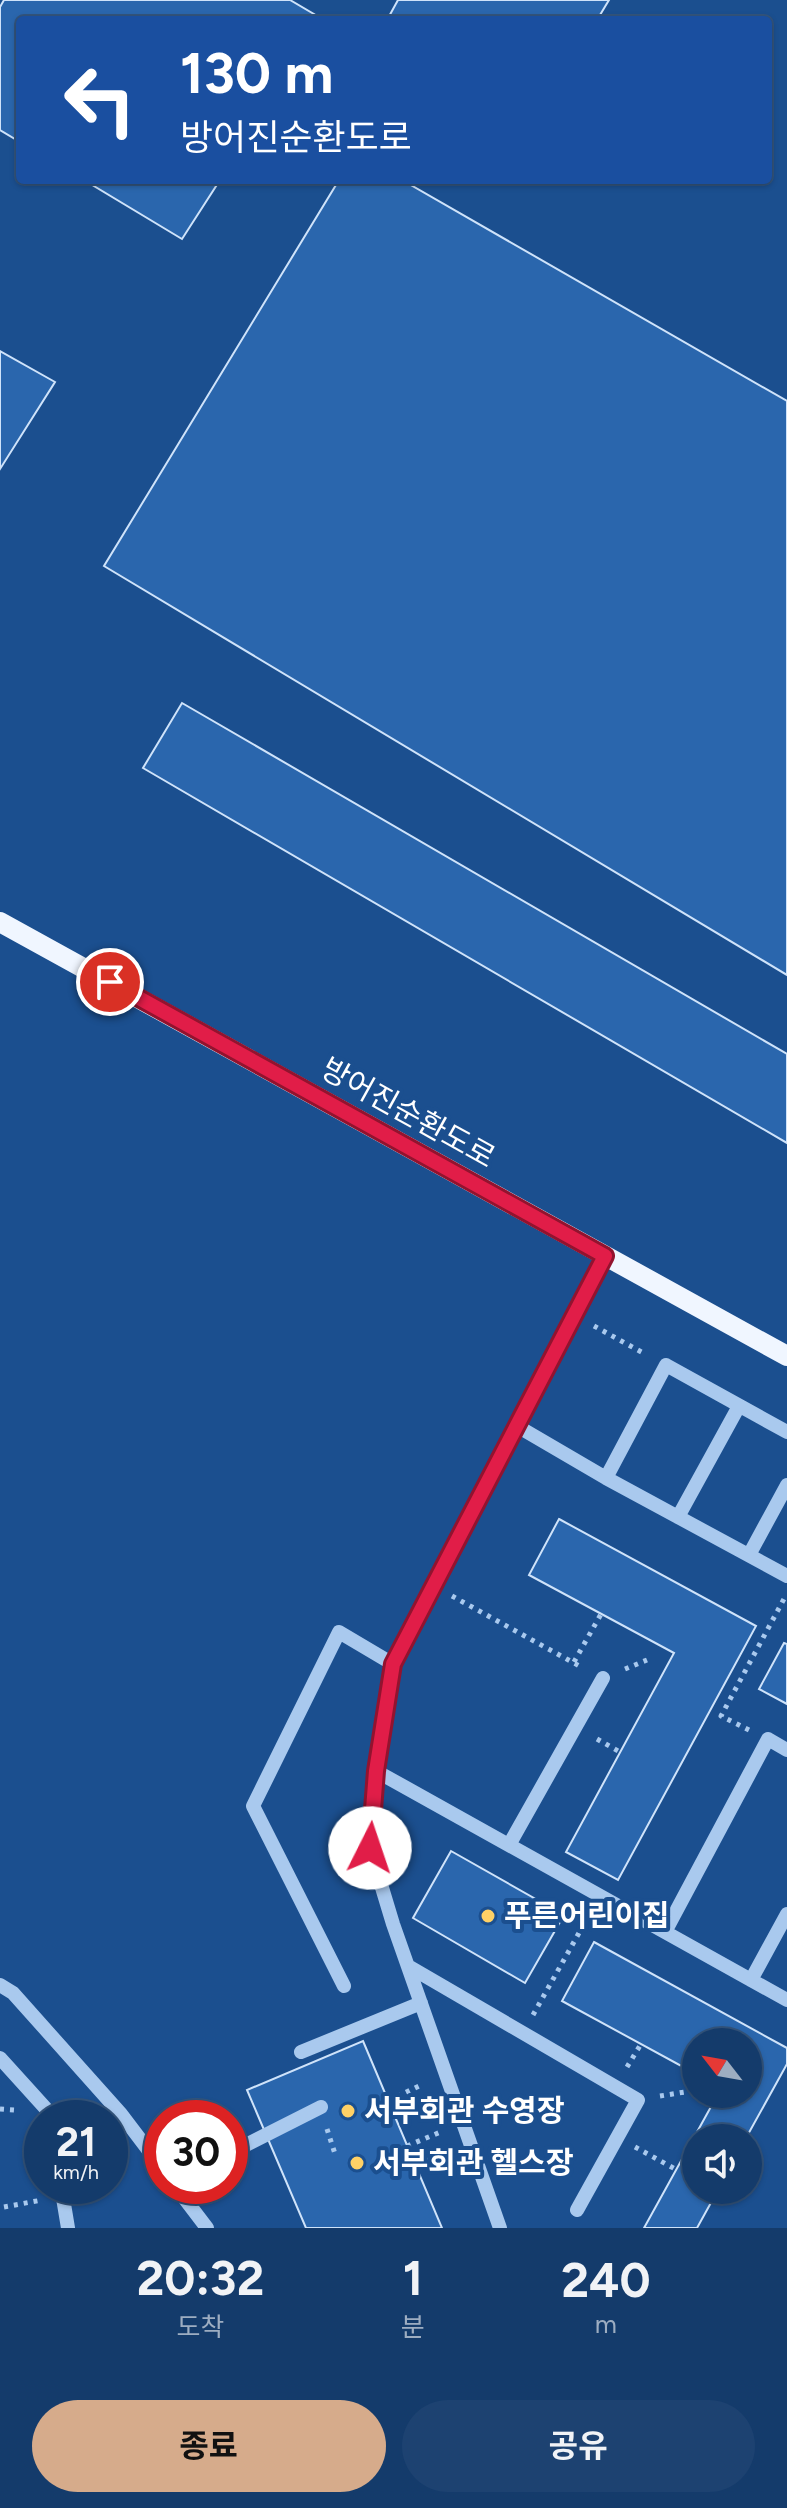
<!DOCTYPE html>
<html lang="ko">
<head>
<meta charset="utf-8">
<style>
  body { margin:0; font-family:Figtree,"Noto Sans KR",sans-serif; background:#1d4271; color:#f1f3f6; height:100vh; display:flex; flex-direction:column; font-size:30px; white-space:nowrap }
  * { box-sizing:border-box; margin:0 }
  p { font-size:26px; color:#9dadc1 }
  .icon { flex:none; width:44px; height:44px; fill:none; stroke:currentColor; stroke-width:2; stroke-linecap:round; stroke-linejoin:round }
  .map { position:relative; height:2228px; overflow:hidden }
  .sheet { display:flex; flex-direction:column; background:#143b6b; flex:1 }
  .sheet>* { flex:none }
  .top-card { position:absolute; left:16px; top:16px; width:756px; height:168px; border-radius:8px; box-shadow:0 2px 6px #0004,0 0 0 2px #33557e; background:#1a4fa0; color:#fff; overflow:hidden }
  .needle { width:52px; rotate:301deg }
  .controls { position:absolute; left:682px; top:2028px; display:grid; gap:16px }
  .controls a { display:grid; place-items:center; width:80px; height:80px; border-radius:50%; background:#143b6b; box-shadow:0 2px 6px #0004,0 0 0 2px #33557e; font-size:40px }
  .speed { position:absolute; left:24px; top:2100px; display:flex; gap:16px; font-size:40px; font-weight:700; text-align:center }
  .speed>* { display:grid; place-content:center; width:104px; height:104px; border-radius:50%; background:#143b6b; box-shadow:0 2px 6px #0004,0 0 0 2px #33557e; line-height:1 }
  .speed small { font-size:20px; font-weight:400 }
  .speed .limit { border:12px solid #d22; background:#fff; color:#111 }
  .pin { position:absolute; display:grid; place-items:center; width:68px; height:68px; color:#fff; margin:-34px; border:4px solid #fff; border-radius:50%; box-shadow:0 2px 8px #0007 }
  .me { position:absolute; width:88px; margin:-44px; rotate:4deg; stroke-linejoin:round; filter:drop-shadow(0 0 6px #0008) }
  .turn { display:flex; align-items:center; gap:28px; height:168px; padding:0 32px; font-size:36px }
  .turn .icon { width:104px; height:104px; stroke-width:2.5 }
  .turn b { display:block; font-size:56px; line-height:68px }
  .eta { display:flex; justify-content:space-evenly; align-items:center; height:136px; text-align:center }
  .eta b { font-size:48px; font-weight:700; line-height:56px }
  .primary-button { display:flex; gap:16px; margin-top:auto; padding:16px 32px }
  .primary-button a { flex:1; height:92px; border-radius:48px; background:#d6ab8b; color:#111; font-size:32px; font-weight:700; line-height:92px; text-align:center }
  .primary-button a+a { background:#1d4271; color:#f1f3f6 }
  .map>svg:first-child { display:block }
  .building { fill:#2a66ad; stroke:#cfe3fa; stroke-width:2 }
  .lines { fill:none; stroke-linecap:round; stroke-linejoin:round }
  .path { stroke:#a9c9ee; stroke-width:5; stroke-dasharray:4 6; stroke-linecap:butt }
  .minor { stroke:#a9c9ee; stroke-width:14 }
  .major { stroke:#f0f6ff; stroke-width:20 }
  .route-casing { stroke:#92132f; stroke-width:20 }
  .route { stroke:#e11d48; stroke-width:14 }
  .poi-dot { fill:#ffd166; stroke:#1b4f8f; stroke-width:3 }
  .labels { text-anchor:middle; stroke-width:8; stroke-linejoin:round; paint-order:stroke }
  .street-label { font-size:30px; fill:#fff; stroke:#1b4f8f }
  .poi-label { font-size:30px; font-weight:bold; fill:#fff; stroke:#1b4f8f; text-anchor:start }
</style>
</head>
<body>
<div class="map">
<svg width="787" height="2228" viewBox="0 0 787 2228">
  <rect width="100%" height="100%" fill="#1b4f8f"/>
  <!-- building -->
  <path class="building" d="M4,0H290L324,20H20V142L0,130V7Z
    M398,0H609L597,20H387Z
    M84,180H220L182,239Z
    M339,180H402L787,401V975L104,566Z
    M0,351L55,382L0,469Z
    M182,703L787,1054V1143L143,768Z
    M559,1519L756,1626L618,1880L566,1852L674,1653L529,1575Z
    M784,1643L787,1644V1704L759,1689Z
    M451,1851L564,1915L525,1983L413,1918Z
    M594,1942L787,2048V2064L746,2138H696V2190H718L697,2228H644L718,2094H748V2042H696V2074L562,2001Z
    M363,2041L442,2228H306L247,2090Z"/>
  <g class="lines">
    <!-- path -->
    <path class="path" d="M594,1326L645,1354
      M452,1596L583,1668
      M574,1662L601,1614
      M625,1669L647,1660
      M749,1730L721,1716L785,1597
      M597,1739L620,1752
      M533,2015L589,1915
      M627,2067L641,2044
      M660,2096L691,2091
      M388,2101L423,2084
      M0,2109L15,2110
      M327,2129L335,2154
      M407,2146L443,2131
      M635,2147L677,2170
      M414,2162L447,2149
      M4,2207L42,2200"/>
    <!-- minor -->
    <path class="minor" d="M517,1426L606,1478L787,1576
      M606,1478L666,1365L787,1432
      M678,1517L739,1406
      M749,1555L787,1485
      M376,1771L787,2000
      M509,1845L603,1678
      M665,1932L768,1739L787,1750
      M408,1966L638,2100L577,2210
      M751,1980L787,1914
      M0,1985L13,1993L121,2114L162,2168
      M344,1986L253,1806L339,1632L393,1664
      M301,2052L421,2003
      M0,2058L48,2111L50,2118
      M230,2153L321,2107
      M61,2186L68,2228
      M175,2186L207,2228
      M500,2228L393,1924L370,1848L376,1771L393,1664L605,1256"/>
    <!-- major -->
    <path class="major" d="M0,922L787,1356"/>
  </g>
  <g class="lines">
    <defs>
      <path id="route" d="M110,982L605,1256L393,1664L376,1771L370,1848"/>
    </defs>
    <!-- route casing -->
    <use href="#route" class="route-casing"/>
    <!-- route -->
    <use href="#route" class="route"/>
  </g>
  <!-- markers -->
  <g class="poi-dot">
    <circle cx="488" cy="1916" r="8"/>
    <circle cx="348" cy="2111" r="8"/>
    <circle cx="357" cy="2163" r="8"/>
  </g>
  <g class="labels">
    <!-- street labels -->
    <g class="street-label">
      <text transform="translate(408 1113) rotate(29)" y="10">방어진순환도로</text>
    </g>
    <!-- poi labels -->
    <g class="poi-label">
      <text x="504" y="1926">푸른어린이집</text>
      <text x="364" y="2121">서부회관 수영장</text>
      <text x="373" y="2173">서부회관 헬스장</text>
    </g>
  </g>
</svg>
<div class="controls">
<a><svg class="needle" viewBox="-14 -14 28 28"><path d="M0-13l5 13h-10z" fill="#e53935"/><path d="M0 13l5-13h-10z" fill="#9dadc1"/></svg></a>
<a><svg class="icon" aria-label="sound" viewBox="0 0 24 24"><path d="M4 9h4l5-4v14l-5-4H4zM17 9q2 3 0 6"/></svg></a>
</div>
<div class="speed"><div>21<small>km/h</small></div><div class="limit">30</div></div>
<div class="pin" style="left:110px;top:982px;background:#d93025"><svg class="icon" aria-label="arrive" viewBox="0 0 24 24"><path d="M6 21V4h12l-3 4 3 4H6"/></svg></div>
<svg class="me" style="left:370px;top:1848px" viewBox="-20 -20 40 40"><circle r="19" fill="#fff"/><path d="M0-13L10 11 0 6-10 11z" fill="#e11d48"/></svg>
<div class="top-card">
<div class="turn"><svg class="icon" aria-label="left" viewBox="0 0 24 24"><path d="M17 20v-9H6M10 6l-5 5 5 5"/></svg><div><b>130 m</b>방어진순환도로</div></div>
</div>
</div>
<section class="sheet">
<div class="eta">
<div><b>20:32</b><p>도착</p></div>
<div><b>1</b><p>분</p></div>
<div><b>240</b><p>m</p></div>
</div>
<div class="primary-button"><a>종료</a><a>공유</a></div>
</section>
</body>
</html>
